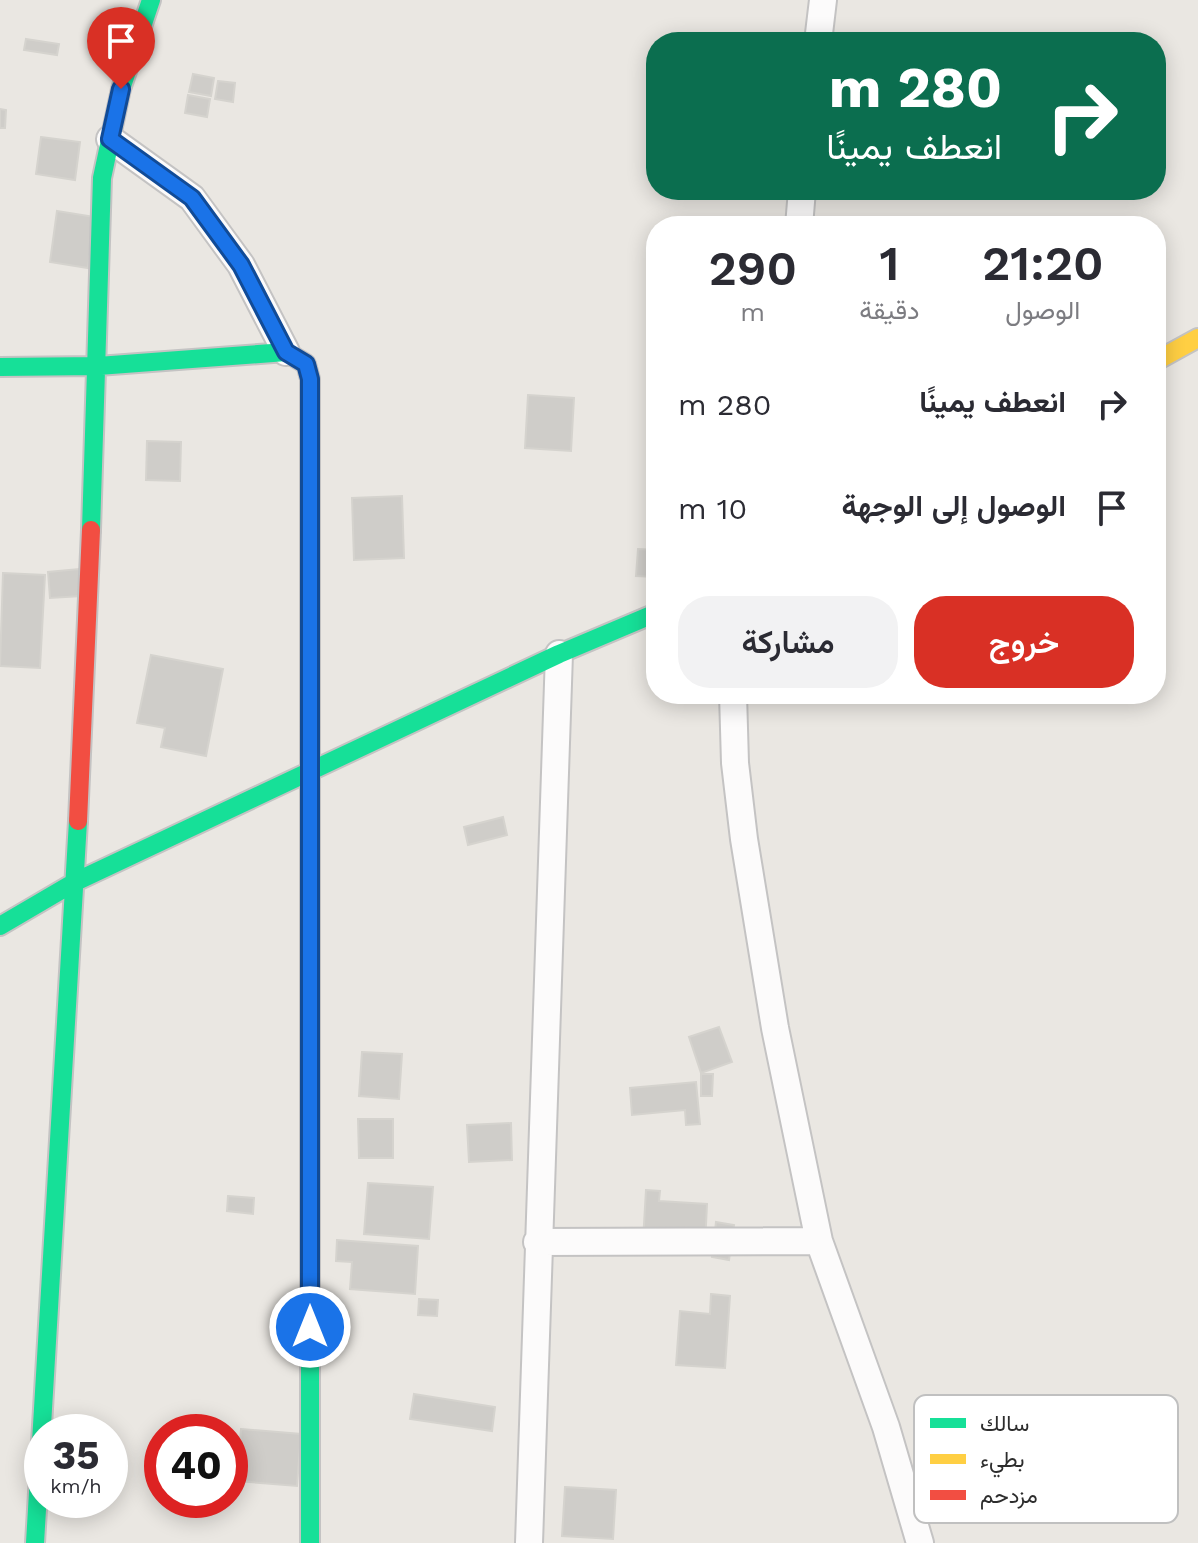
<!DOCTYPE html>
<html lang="ar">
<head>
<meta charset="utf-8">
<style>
  body { margin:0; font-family:"Work Sans",Vazirmatn,sans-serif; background:#f2f2f3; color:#2b2b33; direction:rtl; height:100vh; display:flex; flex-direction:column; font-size:30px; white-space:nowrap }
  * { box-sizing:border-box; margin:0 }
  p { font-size:26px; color:#7c7c81 }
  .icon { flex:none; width:44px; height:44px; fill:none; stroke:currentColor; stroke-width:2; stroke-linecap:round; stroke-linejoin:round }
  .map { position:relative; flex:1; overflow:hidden; direction:ltr }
  .details { position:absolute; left:646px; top:216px; width:520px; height:488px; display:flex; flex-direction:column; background:#fff; border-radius:32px; box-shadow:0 4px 20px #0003; direction:rtl }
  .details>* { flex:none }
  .top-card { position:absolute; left:646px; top:32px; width:520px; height:168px; border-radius:32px; box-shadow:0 4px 20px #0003; direction:rtl; background:#0b6e4f; color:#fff; overflow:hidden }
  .speed { position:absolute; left:24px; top:1414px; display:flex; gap:16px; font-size:40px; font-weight:700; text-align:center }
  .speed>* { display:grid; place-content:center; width:104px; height:104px; border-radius:50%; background:#fff; box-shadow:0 4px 20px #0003; line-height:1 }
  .speed small { font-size:20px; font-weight:400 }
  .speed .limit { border:12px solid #d22; background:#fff; color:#111 }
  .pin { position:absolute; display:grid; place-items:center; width:68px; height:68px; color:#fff; margin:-82px -34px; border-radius:50% 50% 50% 0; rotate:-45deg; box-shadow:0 0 8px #0007 }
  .pin .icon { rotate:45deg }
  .me { position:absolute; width:88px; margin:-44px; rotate:0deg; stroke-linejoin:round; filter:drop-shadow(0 0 6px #0008) }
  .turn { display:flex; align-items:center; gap:28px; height:168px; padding:0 32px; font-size:36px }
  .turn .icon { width:104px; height:104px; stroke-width:2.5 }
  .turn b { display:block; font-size:56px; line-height:68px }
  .eta { display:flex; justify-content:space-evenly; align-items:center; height:136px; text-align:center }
  .eta b { font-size:48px; font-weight:600; line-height:56px }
  .cta { display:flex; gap:16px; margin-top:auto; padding:16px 32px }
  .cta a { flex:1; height:92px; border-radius:32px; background:#d93025; color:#fff; font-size:32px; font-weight:600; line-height:92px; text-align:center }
  .cta a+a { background:#f2f2f3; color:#2b2b33 }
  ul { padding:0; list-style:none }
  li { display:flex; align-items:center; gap:24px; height:104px; padding:0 32px }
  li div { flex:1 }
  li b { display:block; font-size:30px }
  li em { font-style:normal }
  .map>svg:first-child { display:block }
  .building { fill:#cfcdc9; stroke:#d5d3ce; stroke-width:2 }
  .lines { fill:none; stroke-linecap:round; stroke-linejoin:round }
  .street-casing { stroke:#c4c3c3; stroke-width:30 }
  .fast-casing { stroke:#c4c3c3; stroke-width:22 }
  .slow-casing { stroke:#c4c3c3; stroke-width:22 }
  .jam-casing { stroke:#c4c3c3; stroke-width:22 }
  .street { stroke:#fcfbfb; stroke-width:26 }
  .fast { stroke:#16e098; stroke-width:18 }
  .slow { stroke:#ffcf43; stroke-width:18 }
  .jam { stroke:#f24e42; stroke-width:18 }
  .route-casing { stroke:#114b97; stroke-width:20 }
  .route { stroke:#1a73e8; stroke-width:14 }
  .key { fill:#fff; stroke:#c0c0c0; stroke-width:2 }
  .key-label { font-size:22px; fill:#2d2d2d }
</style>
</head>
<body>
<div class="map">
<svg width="1198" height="1543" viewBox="0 0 1198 1543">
  <rect width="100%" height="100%" fill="#eae7e2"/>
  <!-- building -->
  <path class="building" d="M26,39L59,44L57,55L24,50Z
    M193,74L214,78L211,96L189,92Z
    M218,81L235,83L233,102L215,99Z
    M188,95L210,99L207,117L185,113Z
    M0,109L6,110L5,128H0Z
    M41,137L80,142L75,180L36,174Z
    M57,211L95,217L88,268L50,262Z
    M528,395L574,398L571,451L525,448Z
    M147,441L181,442L180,481L146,480Z
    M402,496L404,558L354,560L352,498Z
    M638,549L656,550V577L636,576Z
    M79,569L81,596L50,598L48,572Z
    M3,573L45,575L40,668L0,666Z
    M151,655L223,669L206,756L161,747L165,728L137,723Z
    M503,817L507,835L468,845L464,827Z
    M719,1027L732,1062L701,1073L689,1037Z
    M362,1052L402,1054L399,1099L359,1096Z
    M701,1074H713L712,1096H701Z
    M696,1082L700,1124L686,1125L685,1110L632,1115L630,1088Z
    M358,1119H393V1158H359Z
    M511,1123L512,1160L469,1162L467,1125Z
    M368,1183L433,1187L429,1239L364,1234Z
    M646,1190L660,1191L659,1201L707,1204L705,1245L643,1241Z
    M228,1196L254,1198L253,1214L227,1211Z
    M716,1222L734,1225L729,1260L712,1257Z
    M337,1240L418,1246L415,1294L350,1289L352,1262L336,1261Z
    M711,1294L730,1296L725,1368L676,1365L680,1311L710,1314Z
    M419,1299L438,1300L437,1316L418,1315Z
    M414,1394L495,1407L492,1431L410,1419Z
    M241,1429L301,1434L297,1486L237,1481Z
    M565,1487L616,1490L613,1539L562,1536Z"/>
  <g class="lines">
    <defs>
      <path id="street" d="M818,42L823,0
        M110,139L192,198L241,265L286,352
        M799,226L802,190
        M733,694L735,763L744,839L775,1028L819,1241L886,1427L920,1543
        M537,1242L819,1241
        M529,1543L559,654"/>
      <path id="fast" d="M0,367L98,366L286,352L306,364L310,379V475
        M91,530L102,178L121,89L151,0
        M310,724V1543
        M0,926L75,882L559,654L656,613
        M35,1543L78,821"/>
      <path id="slow" d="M1156,361L1198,338"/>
      <path id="jam" d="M310,475V724
        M78,821L91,530"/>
    </defs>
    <!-- street casing -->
    <use href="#street" class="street-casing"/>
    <!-- fast casing -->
    <use href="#fast" class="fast-casing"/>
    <!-- slow casing -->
    <use href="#slow" class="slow-casing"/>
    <!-- jam casing -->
    <use href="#jam" class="jam-casing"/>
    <!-- street -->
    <use href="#street" class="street"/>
    <!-- fast -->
    <use href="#fast" class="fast"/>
    <!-- slow -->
    <use href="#slow" class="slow"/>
    <!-- jam -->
    <use href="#jam" class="jam"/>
  </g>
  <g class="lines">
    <defs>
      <path id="route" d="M121,89L110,139L192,198L241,265L286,352L306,364L310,379V1327"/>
    </defs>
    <!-- route casing -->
    <use href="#route" class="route-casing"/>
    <!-- route -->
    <use href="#route" class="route"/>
  </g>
  <!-- legend -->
  <rect x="914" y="1395" width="264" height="128" rx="12" class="key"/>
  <rect x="930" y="1418" width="36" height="10" fill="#16e098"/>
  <rect x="930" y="1454" width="36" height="10" fill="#ffcf43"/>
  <rect x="930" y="1490" width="36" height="10" fill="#f24e42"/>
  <g class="key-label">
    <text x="980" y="1431">سالك</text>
    <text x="980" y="1467">بطيء</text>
    <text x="980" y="1503">مزدحم</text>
  </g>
</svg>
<div class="speed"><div>35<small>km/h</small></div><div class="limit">40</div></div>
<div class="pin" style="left:121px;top:89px;background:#d93025"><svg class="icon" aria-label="arrive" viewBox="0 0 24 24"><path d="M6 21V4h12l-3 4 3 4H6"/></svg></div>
<svg class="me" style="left:310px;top:1327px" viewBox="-20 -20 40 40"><circle r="17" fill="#1a73e8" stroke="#fff" stroke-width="3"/><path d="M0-11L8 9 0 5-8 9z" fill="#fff"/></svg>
<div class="top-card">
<div class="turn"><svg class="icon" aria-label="right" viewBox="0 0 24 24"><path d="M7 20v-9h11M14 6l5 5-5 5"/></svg><div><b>280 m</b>انعطف يمينًا</div></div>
</div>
<section class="details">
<div class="eta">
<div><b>21:20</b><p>الوصول</p></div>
<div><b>1</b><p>دقيقة</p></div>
<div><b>290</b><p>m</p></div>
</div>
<ul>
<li><svg class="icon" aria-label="right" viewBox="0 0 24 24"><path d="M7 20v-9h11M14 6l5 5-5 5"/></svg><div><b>انعطف يمينًا</b></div><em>280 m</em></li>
<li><svg class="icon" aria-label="arrive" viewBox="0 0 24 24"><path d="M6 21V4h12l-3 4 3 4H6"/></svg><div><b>الوصول إلى الوجهة</b></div><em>10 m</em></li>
</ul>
<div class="cta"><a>خروج</a><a>مشاركة</a></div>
</section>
</div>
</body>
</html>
